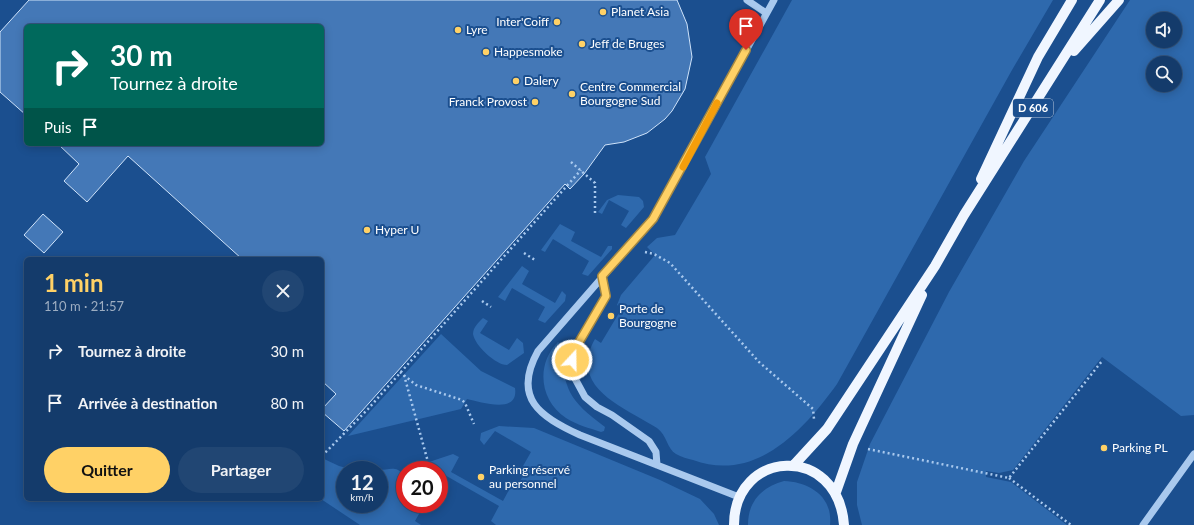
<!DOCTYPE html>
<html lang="fr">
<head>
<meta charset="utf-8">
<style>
  body { margin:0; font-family:Lato,sans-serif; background:#214673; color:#f1f3f6; height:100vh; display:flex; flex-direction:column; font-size:15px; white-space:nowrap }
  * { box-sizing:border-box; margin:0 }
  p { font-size:13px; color:#9dadc1 }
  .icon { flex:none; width:22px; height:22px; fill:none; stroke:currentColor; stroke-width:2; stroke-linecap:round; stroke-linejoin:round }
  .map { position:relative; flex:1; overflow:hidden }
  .details { position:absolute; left:24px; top:257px; width:300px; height:244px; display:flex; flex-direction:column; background:#143b6b; border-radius:6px; box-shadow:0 2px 10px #0003,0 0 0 1px #33557e }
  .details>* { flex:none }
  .guide { position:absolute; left:24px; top:24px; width:300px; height:122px; border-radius:6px; box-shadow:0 2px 10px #0003,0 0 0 1px #33557e; background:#00695c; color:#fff; overflow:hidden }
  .controls { position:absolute; left:1146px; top:12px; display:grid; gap:8px }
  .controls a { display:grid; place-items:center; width:36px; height:36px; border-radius:50%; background:#143b6b; box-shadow:0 2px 10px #0003,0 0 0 1px #33557e; font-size:20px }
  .speed { position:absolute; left:336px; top:461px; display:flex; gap:8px; font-size:20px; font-weight:700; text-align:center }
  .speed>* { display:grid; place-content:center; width:52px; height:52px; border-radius:50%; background:#143b6b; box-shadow:0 2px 10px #0003,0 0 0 1px #33557e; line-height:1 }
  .speed small { font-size:10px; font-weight:400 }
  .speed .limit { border:6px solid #d22; background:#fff; color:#111 }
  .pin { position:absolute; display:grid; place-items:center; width:34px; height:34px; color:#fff; margin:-41px -17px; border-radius:50% 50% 50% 0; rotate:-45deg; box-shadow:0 0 4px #0007 }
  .pin .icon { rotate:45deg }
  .me { position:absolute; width:44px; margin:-22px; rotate:21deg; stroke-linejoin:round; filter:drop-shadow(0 0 3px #0008) }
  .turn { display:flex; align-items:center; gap:14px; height:84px; padding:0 20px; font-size:18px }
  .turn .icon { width:52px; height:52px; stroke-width:2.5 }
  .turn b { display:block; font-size:28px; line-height:34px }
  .then { display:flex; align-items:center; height:38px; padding:0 20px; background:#0003; gap:8px; font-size:15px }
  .round { display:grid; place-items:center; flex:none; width:42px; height:42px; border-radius:21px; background:#214673 }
  .head { display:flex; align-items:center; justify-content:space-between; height:68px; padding:0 20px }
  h1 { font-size:24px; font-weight:700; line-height:30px; color:#ffd166 }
  .button { display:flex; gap:8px; margin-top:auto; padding:8px 20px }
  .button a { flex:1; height:46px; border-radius:24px; background:#ffd166; color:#111; font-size:16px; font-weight:700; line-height:46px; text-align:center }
  .button a+a { background:#214673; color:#f1f3f6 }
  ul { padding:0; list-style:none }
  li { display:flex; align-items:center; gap:12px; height:52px; padding:0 20px }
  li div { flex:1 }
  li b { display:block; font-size:15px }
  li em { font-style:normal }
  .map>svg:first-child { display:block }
  .green { fill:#2e69ad; fill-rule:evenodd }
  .building { fill:#4478b7; stroke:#cfe3fa }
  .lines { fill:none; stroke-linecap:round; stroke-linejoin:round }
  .path { stroke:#a9c9ee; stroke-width:2.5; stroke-dasharray:2 3; stroke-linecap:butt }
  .minor { stroke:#a9c9ee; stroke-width:7 }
  .major { stroke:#f0f6ff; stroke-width:10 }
  .route-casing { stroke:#a68842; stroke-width:10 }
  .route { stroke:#ffd166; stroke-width:7 }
  .slow { stroke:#f59e0b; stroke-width:7 }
  .poi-dot { fill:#ffd166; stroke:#1b4f8f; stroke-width:1.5 }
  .labels { text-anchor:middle; stroke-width:4; stroke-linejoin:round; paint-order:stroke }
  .shield { fill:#1b4f8f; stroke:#bbcadd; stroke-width:1 }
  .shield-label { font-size:11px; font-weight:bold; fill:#fff }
  .poi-label { font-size:12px; fill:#fff; stroke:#1b4f8f; text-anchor:start }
</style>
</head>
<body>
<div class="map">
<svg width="1194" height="525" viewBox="0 0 1194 525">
  <rect width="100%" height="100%" fill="#1b4f8f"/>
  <!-- green -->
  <path class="green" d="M792,0H1053L1012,70L837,384C804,430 756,483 693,460C688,459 681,457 676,454C667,449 667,435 657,428C626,408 567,388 595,339L601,343L622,308L617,305L621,295L655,255L647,247L657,238L675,235L711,174L705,157Z
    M1130,0H1194V415L1181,416L1102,357L1013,470L999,473L986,471V477L1011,482L1067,525H862L857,505V482L870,444L949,292L1024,161ZM1153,19H1175V41H1153ZM1153,63H1175V85H1153Z
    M618,195L639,197L643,201L644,207L626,228L621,225L629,211L609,200L602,214L598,212L607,200Z
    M560,224L575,232L571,241L601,257L608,246H612V249L588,276L582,274L589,261L553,239L545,252L541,250Z
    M522,266L529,271L522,284L555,303L562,291L566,295L565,301L545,323L538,320L545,307L512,288L505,301L498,297Z
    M483,318L488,321L480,333L509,350L517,338L523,343L524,353L507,365C496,365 475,346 473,334C473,327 479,322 483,318Z
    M441,334L481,371L515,388C519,415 481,402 467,399L461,409L348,436Z
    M558,342L562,345C563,390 569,400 605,427L604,431L601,432C589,428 577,425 566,418C539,400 536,364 558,342Z
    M499,426L534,428L660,480L700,499L714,514L719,525H496L491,521L499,506L443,474L439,480V470H423L422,467L426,463L453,454L459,457L451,472L503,501L511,486L516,488L527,469L523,466L531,452L495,431L484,445L480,440L481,433Z
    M322,458L339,466L354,470H345V504H379V470C384,470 391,468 395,469C408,471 405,495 405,504H418L423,507L415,521L421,525H360L321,499Z
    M784,481C809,482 833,496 830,525H748C748,501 762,487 784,481Z"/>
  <!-- building -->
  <path class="building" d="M29,0H677L687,24L692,57L685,89L672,111L665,119L647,133L624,142L605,145L584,174L570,189L565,184L344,431L322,412V409L336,394L322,381V259H242L128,156L87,202L64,181L79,164L58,144H322V26H26V115L0,92V32Z
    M43,214L63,232L44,253L24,235Z"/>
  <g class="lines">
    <!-- path -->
    <path class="path" d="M571,162L595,183V216
      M645,252L654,254L670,263L759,362L813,409L814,419
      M524,253L535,260
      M482,301L491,307
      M400,372L416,385L462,400L465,403L474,424
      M404,375L428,462
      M868,449L1009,478L1102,361
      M322,456L368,409L581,170
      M1009,478L1071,525"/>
    <!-- minor -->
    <path class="minor" d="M747,0L766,13
      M602,276L606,296L575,349L572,360V373L585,397L597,407L612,415L649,441L656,452L657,465
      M739,497L580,435C540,417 512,398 538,351L653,219L774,0
      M1143,525L1194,454"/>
    <!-- major -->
    <path class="major" d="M1074,51L1119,0
      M981,179L1038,57L1072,0
      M793,466L827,429L935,266L964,215L1100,0
      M836,492L853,444L922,295
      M734,525C734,449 838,443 844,525"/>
  </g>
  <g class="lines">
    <defs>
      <path id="route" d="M572,360L575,349L606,296L602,276L653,219L746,50"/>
    </defs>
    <!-- route casing -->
    <use href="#route" class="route-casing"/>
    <!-- route -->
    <use href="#route" class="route"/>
    <!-- slow -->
    <path class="slow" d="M683,167L717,103"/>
  </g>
  <!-- markers -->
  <g class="poi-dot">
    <circle cx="603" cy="12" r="4"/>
    <circle cx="557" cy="22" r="4"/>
    <circle cx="458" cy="30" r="4"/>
    <circle cx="582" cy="44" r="4"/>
    <circle cx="486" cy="52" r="4"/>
    <circle cx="516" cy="81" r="4"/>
    <circle cx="572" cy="94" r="4"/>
    <circle cx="535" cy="102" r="4"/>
    <circle cx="367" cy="230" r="4"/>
    <circle cx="611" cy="316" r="4"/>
    <circle cx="1104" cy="448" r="4"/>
    <circle cx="481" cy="477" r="4"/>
  </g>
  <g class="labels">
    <!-- shield labels -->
    <rect class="shield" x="1013" y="99" width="40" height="18" rx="3"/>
    <g class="shield-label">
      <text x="1033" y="112">D 606</text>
    </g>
    <!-- poi labels -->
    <g class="poi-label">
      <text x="611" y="16">Planet Asia</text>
      <text x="549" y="26" text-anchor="end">Inter'Coiff</text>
      <text x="466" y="34">Lyre</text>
      <text x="590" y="48">Jeff de Bruges</text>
      <text x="494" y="56">Happesmoke</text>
      <text x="524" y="85">Dalery</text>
      <text x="580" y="91">Centre Commercial<tspan x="580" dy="14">Bourgogne Sud</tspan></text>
      <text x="527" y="106" text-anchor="end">Franck Provost</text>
      <text x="375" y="234">Hyper U</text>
      <text x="619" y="313">Porte de<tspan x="619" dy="14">Bourgogne</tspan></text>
      <text x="1112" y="452">Parking PL</text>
      <text x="489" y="474">Parking réservé<tspan x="489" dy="14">au personnel</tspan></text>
    </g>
  </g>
</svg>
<div class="controls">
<a><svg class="icon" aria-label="sound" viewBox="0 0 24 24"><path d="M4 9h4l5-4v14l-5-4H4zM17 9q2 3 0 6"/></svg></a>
<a><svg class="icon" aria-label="search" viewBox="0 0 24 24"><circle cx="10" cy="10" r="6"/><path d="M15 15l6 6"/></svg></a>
</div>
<div class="speed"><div>12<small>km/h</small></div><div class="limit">20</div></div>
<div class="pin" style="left:746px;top:50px;background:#d93025"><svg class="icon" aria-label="arrive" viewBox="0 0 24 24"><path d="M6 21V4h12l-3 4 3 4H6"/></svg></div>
<svg class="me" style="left:572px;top:360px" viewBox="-20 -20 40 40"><circle r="17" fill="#ffd166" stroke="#fff" stroke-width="3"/><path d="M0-11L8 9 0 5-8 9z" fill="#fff"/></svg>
<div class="guide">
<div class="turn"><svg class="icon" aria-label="right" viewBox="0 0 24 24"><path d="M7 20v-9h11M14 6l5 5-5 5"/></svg><div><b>30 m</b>Tournez à droite</div></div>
<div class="then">Puis<svg class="icon" aria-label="arrive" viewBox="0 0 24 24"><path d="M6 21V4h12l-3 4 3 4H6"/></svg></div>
</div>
<section class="details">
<div class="head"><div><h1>1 min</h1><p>110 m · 21:57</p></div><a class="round"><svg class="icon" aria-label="close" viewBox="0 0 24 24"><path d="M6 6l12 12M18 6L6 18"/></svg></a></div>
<ul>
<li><svg class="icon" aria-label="right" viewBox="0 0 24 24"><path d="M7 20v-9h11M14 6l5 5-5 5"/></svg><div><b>Tournez à droite</b></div><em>30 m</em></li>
<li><svg class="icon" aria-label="arrive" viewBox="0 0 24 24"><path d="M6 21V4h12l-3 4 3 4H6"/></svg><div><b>Arrivée à destination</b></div><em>80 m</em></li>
</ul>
<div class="button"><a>Quitter</a><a>Partager</a></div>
</section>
</div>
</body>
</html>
